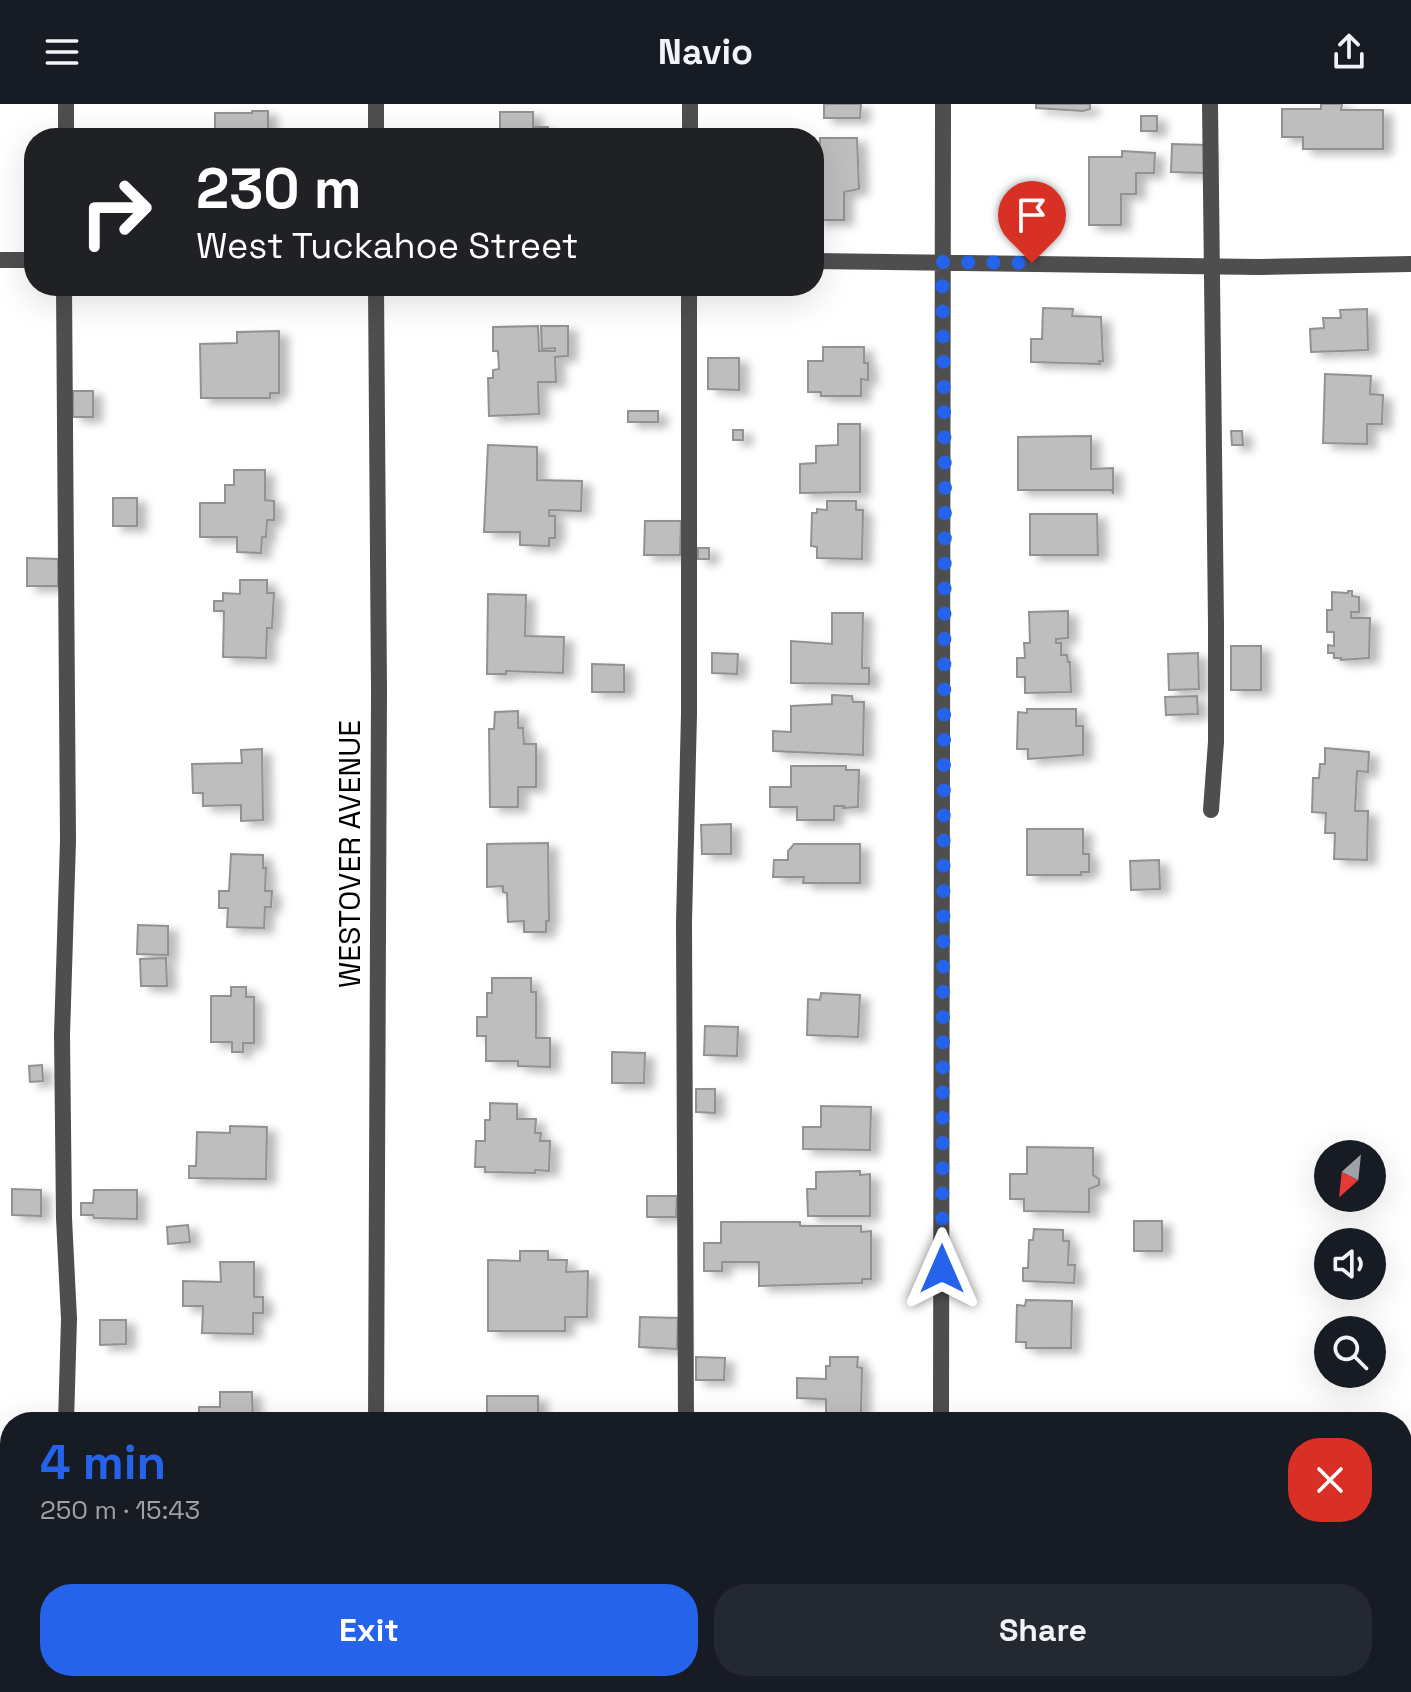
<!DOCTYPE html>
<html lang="en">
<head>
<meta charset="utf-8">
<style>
  body { margin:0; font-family:"Space Grotesk",sans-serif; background:#242831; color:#f1f3f6; height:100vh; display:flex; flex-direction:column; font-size:30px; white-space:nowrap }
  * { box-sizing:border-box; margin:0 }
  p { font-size:26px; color:#9ea1a6 }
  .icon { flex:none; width:44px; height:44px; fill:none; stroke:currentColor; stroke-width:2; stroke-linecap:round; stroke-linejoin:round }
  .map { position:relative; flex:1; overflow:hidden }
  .details { position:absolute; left:0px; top:1308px; width:1412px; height:280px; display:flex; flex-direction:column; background:#171b24; border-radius:32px 32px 0 0; box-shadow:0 8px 32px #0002 }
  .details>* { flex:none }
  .hud { position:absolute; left:24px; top:24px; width:800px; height:168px; border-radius:32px; box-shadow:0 8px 32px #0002; background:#202124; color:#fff; overflow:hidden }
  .needle { width:52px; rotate:207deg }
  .tools { position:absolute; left:1314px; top:1036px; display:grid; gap:16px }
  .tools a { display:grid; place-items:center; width:72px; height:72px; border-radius:50%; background:#171b24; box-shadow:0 8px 32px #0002; font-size:40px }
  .pin { position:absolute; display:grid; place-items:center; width:68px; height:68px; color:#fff; margin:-82px -34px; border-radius:50% 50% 50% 0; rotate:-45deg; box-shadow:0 0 8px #0007 }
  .pin .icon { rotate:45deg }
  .me { position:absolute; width:88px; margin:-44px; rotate:0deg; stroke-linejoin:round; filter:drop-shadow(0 0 6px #0008) }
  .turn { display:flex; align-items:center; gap:28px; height:168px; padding:0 40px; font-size:36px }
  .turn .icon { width:104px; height:104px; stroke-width:2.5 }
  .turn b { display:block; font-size:56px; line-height:68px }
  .round { display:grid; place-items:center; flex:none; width:84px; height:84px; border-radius:32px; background:#242831 }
  .headline { display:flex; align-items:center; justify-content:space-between; height:136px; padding:0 40px }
  h1 { font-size:48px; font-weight:800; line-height:60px; color:#2563eb }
  .button { display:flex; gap:16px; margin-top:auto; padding:16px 40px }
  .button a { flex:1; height:92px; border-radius:32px; background:#2563eb; color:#fff; font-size:32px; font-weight:800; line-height:92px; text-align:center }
  .button a+a { background:#242831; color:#f1f3f6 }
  header { display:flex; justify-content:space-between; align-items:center; height:104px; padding:0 40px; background:#171b24; font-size:36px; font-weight:800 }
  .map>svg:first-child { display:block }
  .building { fill:#bebebe; stroke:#929292; stroke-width:2; filter:url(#shadow) }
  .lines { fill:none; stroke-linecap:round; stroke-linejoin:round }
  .service { stroke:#4e4e4e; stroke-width:16 }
  .minor { stroke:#4e4e4e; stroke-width:16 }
  .route { stroke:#2563eb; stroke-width:14; stroke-dasharray:0 25.2 }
  .labels { text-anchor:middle; stroke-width:8; stroke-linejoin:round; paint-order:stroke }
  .street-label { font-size:30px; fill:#000; stroke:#fff }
</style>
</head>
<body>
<header><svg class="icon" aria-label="menu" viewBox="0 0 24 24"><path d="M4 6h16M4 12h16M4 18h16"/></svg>Navio<svg class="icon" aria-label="share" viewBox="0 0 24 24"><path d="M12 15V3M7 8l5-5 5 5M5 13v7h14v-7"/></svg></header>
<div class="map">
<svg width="1411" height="1588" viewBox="0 0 1411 1588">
  <defs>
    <filter id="shadow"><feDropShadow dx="9" dy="5" stdDeviation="4" flood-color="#0004"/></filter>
  </defs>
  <rect width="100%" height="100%" fill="#fff"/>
  <!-- building -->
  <path class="building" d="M824,0H861L860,14H824Z
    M1036,0H1090V5L1083,7L1036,4Z
    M1321,0H1342L1341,6H1383V45H1303V33H1282V5H1321Z
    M252,7H268V34H215V9H252Z
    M500,8H533V23H548V34H490V25H500Z
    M1141,12H1157V27H1141Z
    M820,34H857L859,85L844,88V116H815V97H820V78H816V71L820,70Z
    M1172,40L1206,41L1205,69L1171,68Z
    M1122,47L1155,49L1154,69H1136V90H1121V121H1089V53H1122Z
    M30,68H34V96H30Z
    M1043,204L1073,205L1072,212L1101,213L1103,257H1099L1100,260L1031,258V235H1042Z
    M1367,205L1368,246L1311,248L1310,225L1324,224L1323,214H1341L1340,206Z
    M538,222L539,247H555V244L542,245L541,222H568V252L555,253L556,278H538L539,310L489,312L488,274H493V266L499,265L498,247H493V223Z
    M279,227V289H270V294H201L200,240L237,239V228Z
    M823,243H864V259H868V276L861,275V292H821V288H808V257H823Z
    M708,254H739V286L708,285Z
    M1325,270L1371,272L1370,290L1383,291L1382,320H1367V340L1323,339Z
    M73,287H93V313H73Z
    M628,307H658V318H628Z
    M838,320H860V388L800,389V360L816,359V342L838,341Z
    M733,326H743V336H733Z
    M1231,327H1242L1243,341H1232Z
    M1091,332V365L1113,364V390L1112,386H1018V333Z
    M488,341L537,343V376L582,377L581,407L549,406V412H555V434H549V442L520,441V428H484Z
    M234,366H265V396L274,397V416H267L266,433H262L261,449L237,448V433H200V399H225V381H234Z
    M113,394H137V422H113Z
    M827,397H856V406H863L862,455L817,454V443L811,442L812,409H817V405L827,406Z
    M1030,410H1097L1098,451H1030Z
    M645,417H681L680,451H644Z
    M698,444H709V455H698Z
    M27,454L58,455V482H27Z
    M240,476H267V489H274L272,524H267L266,554L223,553L224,507H214V497H223V489L240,490Z
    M1348,487H1352V492L1359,493V508H1351V514H1370L1369,554L1341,556V554H1334V549H1328V541L1334,542V528H1327V506H1332V488L1348,489Z
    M488,490L526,491L525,532L564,533L563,569L506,567V570H487Z
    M1068,507V534L1056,535V539H1061V551H1067L1068,558H1070L1071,588L1025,589V573H1017V554H1025L1024,539H1030L1029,508Z
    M832,509H863L862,564H869V580L791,579V537L832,540Z
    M1231,542H1261V586H1231Z
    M712,549L738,550L737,570L712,569Z
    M1198,549L1199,585L1169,586L1168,550Z
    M592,560L624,561V588H592Z
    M832,591L852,592L853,598H864L863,651L773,647V627L791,628V602L832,600Z
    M1197,592L1198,610L1166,611L1165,593Z
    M1027,605H1076V622H1083V651L1028,655V645H1017L1018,608L1027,609Z
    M518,607V624H523L524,640H536V683H518V703H490L489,625H494L495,608Z
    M1325,644L1369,648L1368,668L1357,667L1355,707H1368L1367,756L1334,755L1335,729H1325L1326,709L1312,708L1313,674H1319L1320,660H1325Z
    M262,645L263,716L241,717V701L203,702V689H193L192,660L242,659L241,646Z
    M791,662H846V666H859L858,703L843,704L844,702H834V716H797V703H770V683H791Z
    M731,720V750H702L701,721Z
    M1027,725H1083V750H1089V768H1081V771H1027Z
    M548,739L549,817H546V828H524V817L508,818L507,789L503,788V782L487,783V740Z
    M794,740H860V779H803L804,773H773L774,756H788V747Z
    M231,750L263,751V764H266L265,787H272L271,803H265L264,824L227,823L228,804H219V787H229Z
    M1159,756L1160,785L1131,786L1130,757Z
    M138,821L168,822V851L137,850Z
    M166,854L167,882H141L140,855Z
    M492,874H531V888H536V934H550V963L518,962V957H486V932H477V913H487V889H492Z
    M231,883H246V893H254V939H243V948H232V938H211V892H231Z
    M821,889L860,891L858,933L807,931L808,895L820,896Z
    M705,922L738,923L737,952L704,951Z
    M612,948L645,949L644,979H612Z
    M42,961L43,977L30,978L29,962Z
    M696,985H715V1009L696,1008Z
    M490,999L517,1000V1015H536L535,1029H541L540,1037H550L549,1067L535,1066V1069L485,1068V1063H475L476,1037H485V1016H490Z
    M821,1002L871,1003L870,1046L803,1045V1023H821Z
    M230,1022L267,1023L266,1075L189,1074V1062H196L197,1028L230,1029Z
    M1027,1043L1093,1044V1071L1099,1075V1081L1089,1085V1108L1024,1107V1095H1010V1070H1027Z
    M860,1067V1071L870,1070V1112H808L807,1085H816V1068Z
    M12,1085L41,1086V1112L12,1111Z
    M94,1086H137V1115L94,1114L93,1111H81V1099H93Z
    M647,1092H677L676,1113H647Z
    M1134,1117H1162V1147H1134Z
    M721,1118H800V1122H861V1128L871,1127V1175H862V1179L759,1182V1158H722V1167H704V1139H721Z
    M188,1121L190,1138L168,1140L167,1123Z
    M1034,1125L1063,1126V1137H1069L1068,1161H1075L1074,1179L1023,1177V1164H1028L1029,1136H1033Z
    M520,1147H548V1156H567L566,1168L588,1167L587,1213H565V1227H488V1156L520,1157Z
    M220,1158H254V1193H263V1209H253V1230L202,1229L203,1202H183V1177L221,1178Z
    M1026,1196L1072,1197L1071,1244H1026V1238H1016L1017,1201L1025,1202Z
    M640,1213L678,1214L677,1245L639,1243Z
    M100,1216H126V1240L100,1241Z
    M696,1253L725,1254L724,1276H696Z
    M830,1253H858L857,1263L862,1264L861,1310H826V1295L797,1294V1274L826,1275V1262H830Z
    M220,1288H252L253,1318H199V1303H220Z
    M487,1292H538V1318H487Z
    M1121,1313L1148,1314V1318H1121Z"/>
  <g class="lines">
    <!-- service -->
    <path class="service" d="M690,0V34
      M1210,0L1216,520V638L1211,706
      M66,34V0
      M64,182L68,737L62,931L64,1114L69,1215L66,1318
      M686,1318L684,818L689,610V182
      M687,1588V1578"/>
    <!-- minor -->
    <path class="minor" d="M376,0V34
      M0,156H34
      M814,157L1259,163L1411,160
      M376,1318L379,586L376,182
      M941,1318L943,0
      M0,1543L10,1544
      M376,1578V1588
      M940,1588V1578"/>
  </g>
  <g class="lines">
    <!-- route -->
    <path class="route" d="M942,1165L945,378L942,158L1032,159"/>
  </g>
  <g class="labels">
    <!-- street labels -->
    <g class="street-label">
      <text transform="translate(350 750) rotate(-90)" y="10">WESTOVER AVENUE</text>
    </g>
  </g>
</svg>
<div class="tools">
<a><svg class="needle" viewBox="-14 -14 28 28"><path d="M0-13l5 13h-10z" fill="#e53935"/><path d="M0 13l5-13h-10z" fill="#9ea1a6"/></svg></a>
<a><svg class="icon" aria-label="sound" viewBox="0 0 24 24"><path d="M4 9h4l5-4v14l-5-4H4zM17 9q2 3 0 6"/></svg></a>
<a><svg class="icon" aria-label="search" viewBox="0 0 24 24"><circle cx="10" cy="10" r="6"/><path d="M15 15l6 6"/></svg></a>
</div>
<div class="pin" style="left:1032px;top:159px;background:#d93025"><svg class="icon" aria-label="arrive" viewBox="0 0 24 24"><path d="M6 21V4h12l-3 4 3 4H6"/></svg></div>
<svg class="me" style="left:942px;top:1165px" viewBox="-20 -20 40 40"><path d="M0-17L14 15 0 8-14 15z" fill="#2563eb" stroke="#fff" stroke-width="4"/></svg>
<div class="hud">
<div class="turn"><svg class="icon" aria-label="right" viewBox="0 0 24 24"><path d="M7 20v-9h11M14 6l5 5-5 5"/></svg><div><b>230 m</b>West Tuckahoe Street</div></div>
</div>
<section class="details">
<div class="headline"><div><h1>4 min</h1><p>250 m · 15:43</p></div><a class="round" style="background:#d93025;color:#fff"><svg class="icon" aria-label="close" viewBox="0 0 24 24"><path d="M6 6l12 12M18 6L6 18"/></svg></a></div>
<div class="button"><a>Exit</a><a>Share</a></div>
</section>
</div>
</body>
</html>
